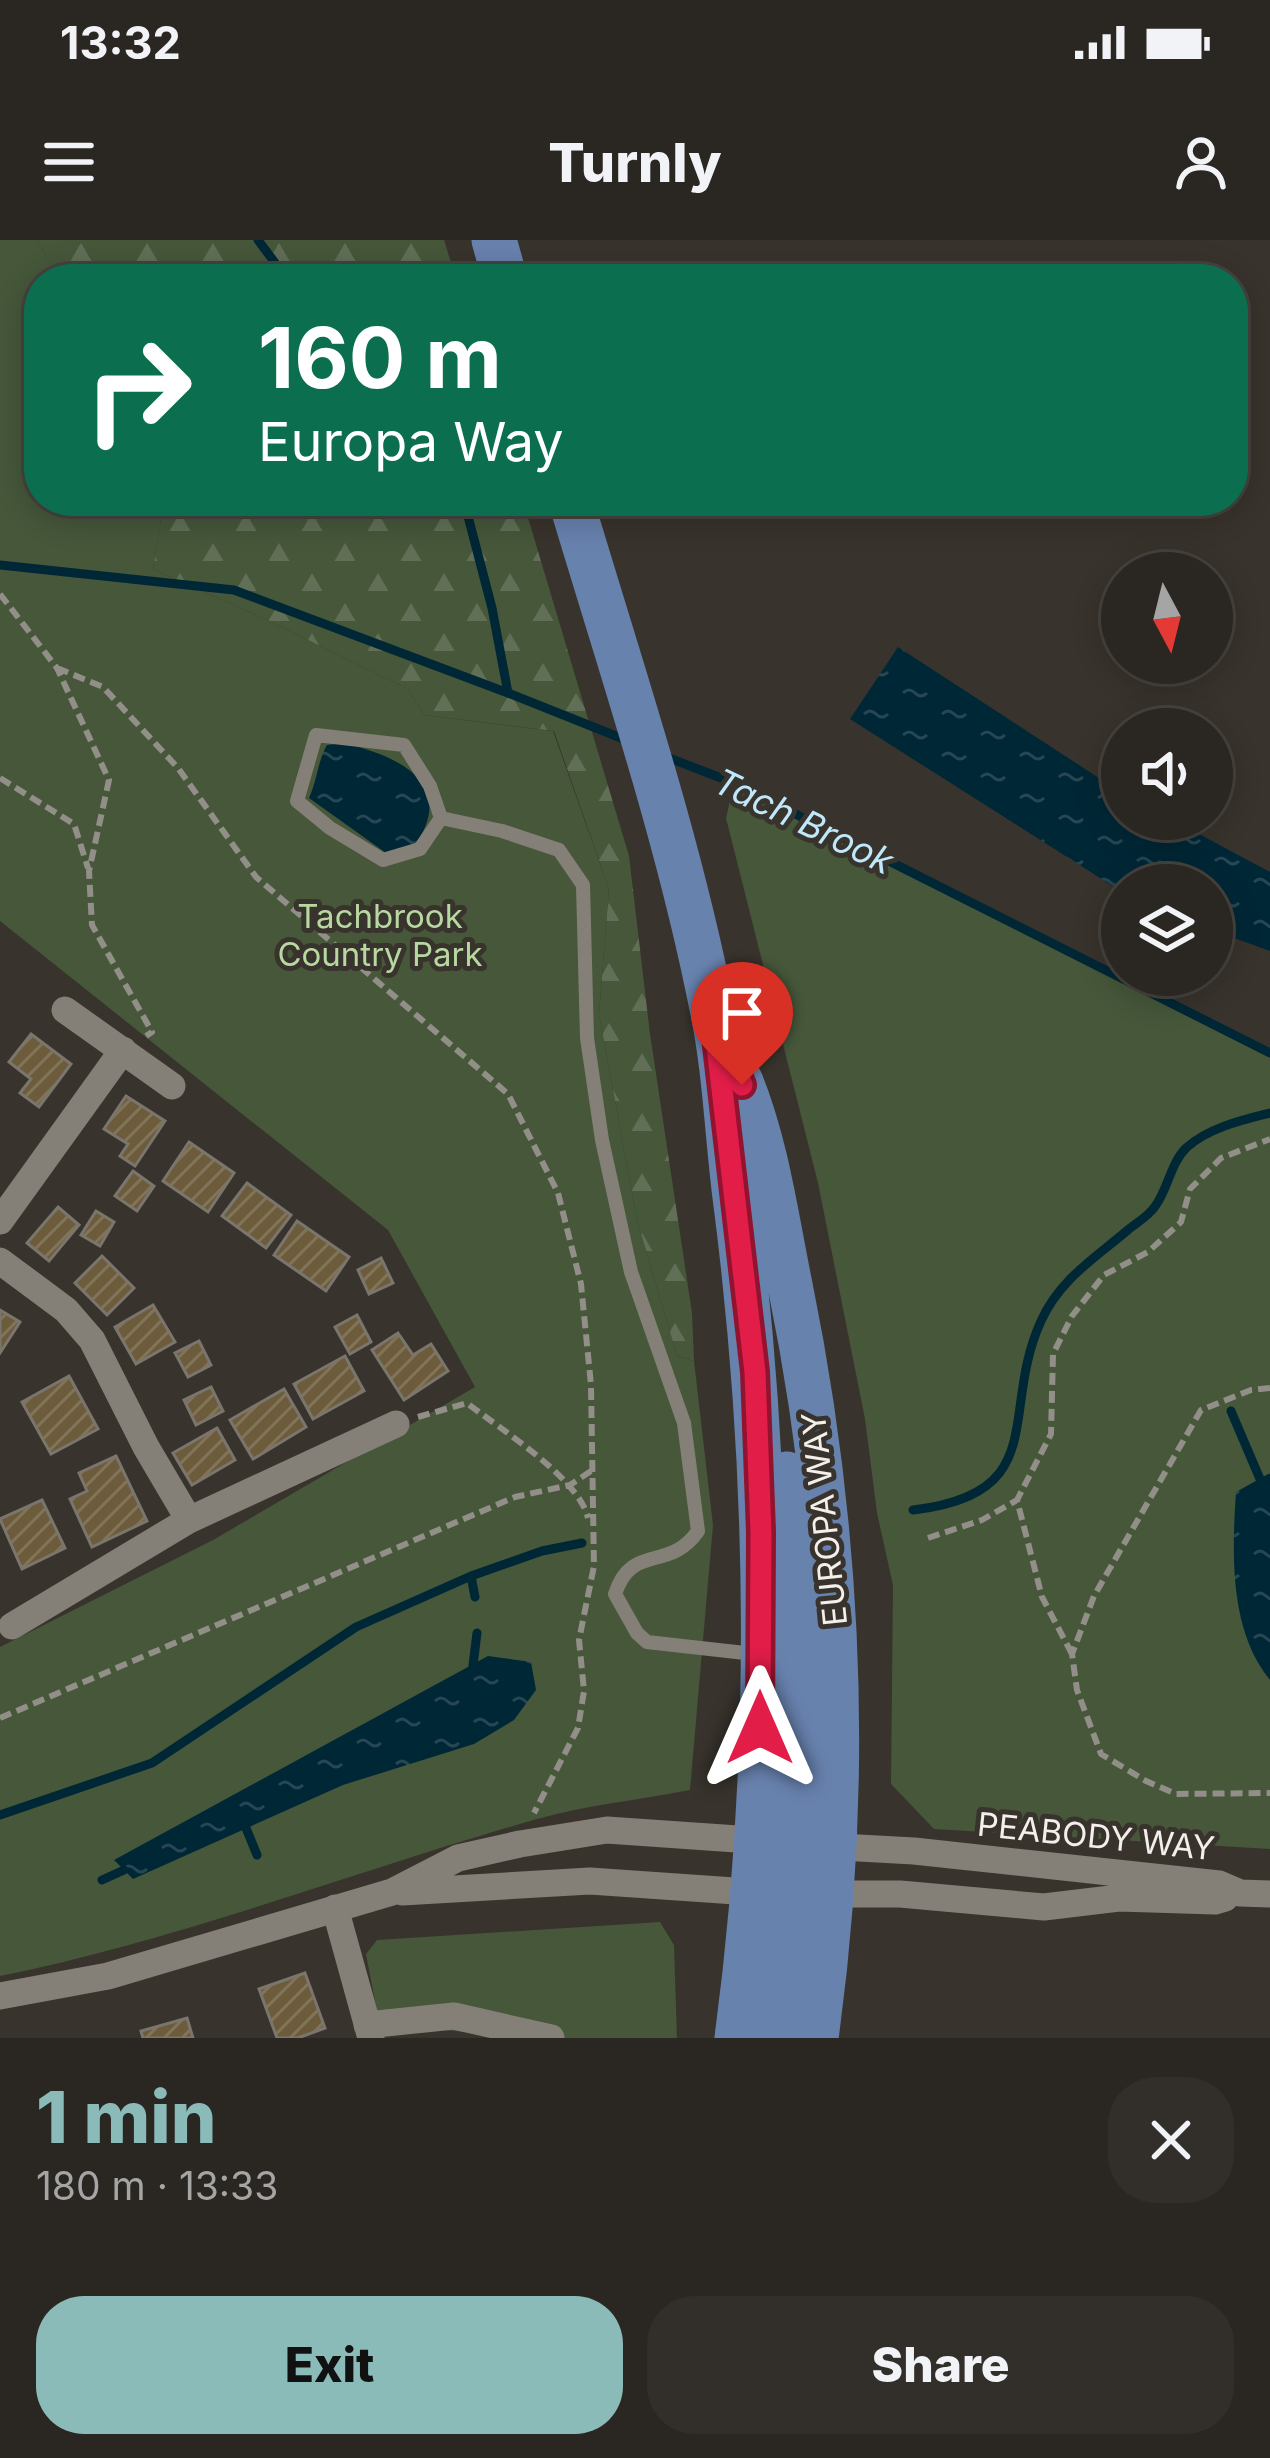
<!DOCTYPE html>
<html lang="en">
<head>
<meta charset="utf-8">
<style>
  body { margin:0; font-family:Inter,sans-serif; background:#322e2a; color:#f1f3f6; height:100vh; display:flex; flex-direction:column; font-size:45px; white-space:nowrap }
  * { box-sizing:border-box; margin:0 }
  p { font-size:39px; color:#a5a5a5 }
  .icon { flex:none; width:66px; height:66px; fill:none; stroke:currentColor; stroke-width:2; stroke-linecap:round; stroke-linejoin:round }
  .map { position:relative; height:1798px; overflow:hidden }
  .panel { display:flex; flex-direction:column; background:#2a2621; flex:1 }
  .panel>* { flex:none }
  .hud { position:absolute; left:24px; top:24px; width:1224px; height:252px; border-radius:48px; box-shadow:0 6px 30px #0003,0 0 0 3px #46433f; background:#0b6e4f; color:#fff; overflow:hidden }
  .needle { width:78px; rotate:173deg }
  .buttons { position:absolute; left:1101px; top:312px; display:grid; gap:24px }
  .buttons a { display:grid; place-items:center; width:132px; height:132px; border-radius:50%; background:#2a2621; box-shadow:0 6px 30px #0003,0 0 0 3px #46433f; font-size:60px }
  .pin { position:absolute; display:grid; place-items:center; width:102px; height:102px; color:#fff; margin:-123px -51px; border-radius:50% 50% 50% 0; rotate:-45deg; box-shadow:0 0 12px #0007 }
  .pin .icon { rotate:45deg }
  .me { position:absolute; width:132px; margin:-66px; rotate:0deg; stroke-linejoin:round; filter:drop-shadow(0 0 9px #0008) }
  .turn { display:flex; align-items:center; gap:42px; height:252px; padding:0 36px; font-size:54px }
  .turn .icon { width:156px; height:156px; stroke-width:2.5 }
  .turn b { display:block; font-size:84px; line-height:102px }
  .round { display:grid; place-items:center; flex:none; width:126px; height:126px; border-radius:48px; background:#322e2a }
  .summary { display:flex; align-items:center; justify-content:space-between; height:204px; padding:0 36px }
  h1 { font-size:72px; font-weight:800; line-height:90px; color:#8bbbb9 }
  .primary-button { display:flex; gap:24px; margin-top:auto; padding:24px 36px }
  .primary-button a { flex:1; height:138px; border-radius:48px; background:#8bbbb9; color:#111; font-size:48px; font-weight:800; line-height:138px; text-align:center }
  .primary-button a+a { background:#322e2a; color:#f1f3f6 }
  .status { display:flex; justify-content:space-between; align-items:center; height:84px; padding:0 60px; background:#2a2621; direction:ltr }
  .status svg { height:33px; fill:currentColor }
  header { display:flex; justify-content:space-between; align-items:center; height:156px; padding:0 36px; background:#2a2621; font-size:54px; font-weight:800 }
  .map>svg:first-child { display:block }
  .green { fill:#46573a }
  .forest { fill:url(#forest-firs) }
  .water { fill:url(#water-ripples) }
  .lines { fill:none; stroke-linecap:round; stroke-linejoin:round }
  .stream { stroke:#002736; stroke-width:9 }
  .building { fill:url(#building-hatch); stroke:#7a756d; stroke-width:3 }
  .path { stroke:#928e88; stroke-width:6; stroke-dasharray:12 6; stroke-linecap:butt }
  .service { stroke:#858077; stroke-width:14 }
  .minor { stroke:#858077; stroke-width:27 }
  .trunk { stroke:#6882ae; stroke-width:45 }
  .route-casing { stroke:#92132f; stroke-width:30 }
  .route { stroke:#e11d48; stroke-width:21 }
  .labels { text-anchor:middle; stroke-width:10; stroke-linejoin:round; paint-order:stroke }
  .park-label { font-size:33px; fill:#b8d8a1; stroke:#38332c }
  .street-label { font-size:33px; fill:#f3f0ec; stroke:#38332c }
  .water-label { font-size:36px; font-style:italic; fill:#c0e8fb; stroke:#38332c }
</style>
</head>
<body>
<div class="status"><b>13:32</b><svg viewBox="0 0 49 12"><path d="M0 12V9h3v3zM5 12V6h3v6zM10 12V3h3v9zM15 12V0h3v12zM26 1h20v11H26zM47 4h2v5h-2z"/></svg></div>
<header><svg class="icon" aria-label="menu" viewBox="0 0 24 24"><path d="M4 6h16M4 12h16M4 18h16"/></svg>Turnly<svg class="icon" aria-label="person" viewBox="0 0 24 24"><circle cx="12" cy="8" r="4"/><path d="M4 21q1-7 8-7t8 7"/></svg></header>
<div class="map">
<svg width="1270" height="1798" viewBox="0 0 1270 1798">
  <defs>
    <pattern id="forest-firs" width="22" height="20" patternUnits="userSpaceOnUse" patternTransform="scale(3)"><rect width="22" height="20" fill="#46573a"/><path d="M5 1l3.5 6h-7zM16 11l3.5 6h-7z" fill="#616f57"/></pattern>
    <pattern id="water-ripples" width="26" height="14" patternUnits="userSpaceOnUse" patternTransform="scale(3)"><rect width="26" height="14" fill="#002736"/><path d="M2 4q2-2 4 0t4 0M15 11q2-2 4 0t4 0" fill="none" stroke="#264753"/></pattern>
    <pattern id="building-hatch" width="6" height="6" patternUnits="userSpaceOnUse" patternTransform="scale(3)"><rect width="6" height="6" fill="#6d5c3c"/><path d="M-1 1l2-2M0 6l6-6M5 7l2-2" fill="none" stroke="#827458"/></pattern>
  </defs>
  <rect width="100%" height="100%" fill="#38332c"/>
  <!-- green -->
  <path class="green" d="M0,0H37L59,39H39V261H164L153,329L261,377L408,449L424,475L553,491L609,649L599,774L637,980L677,1116L694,1121L713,1285L690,1550C640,1560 586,1565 537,1579C358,1630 183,1699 0,1736V1407L213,1300L475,1147L388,990L0,681Z
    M734,543L1270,810V1609L934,1589L891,1544L893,1345L877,1273L865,1179L818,943L726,578Z
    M660,1682L674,1705L677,1798H522L436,1789L381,1793L366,1714L377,1700Z"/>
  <!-- forest -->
  <path class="forest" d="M37,0H444L456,39H59Z
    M164,261H523L629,616L650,794L692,1073L694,1121L677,1116L637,980L599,774L609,649L554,491L424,475L408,449L261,377L153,329Z"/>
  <!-- water -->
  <path class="water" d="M898,407L1122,553V579H1171L1270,632V711L1212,690V645H1122V652L850,479Z
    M344,503C397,516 460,543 413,608L386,613L309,558C317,541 318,520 327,505Z
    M1270,1233V1440C1229,1390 1232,1313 1236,1252Z
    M488,1416L531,1422L536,1450L514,1480L474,1504L343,1545L133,1639L114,1620Z"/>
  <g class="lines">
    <!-- stream -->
    <path class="stream" d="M258,0L287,39
      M464,261L492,368L508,453L626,500
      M0,325L234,350L508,453
      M664,516L734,543L1270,813
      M1231,1171L1260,1239
      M913,1270C1052,1253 999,1173 1041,1081C1060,1039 1095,1018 1129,989C1138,982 1150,975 1156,965C1168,948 1171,923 1186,908C1208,888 1242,880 1270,873
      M471,1336L475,1357
      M473,1425L477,1393
      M0,1575L152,1523L356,1387L471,1336L542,1311L582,1303
      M246,1588L257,1615
      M102,1640L124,1630"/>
  </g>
  <!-- building -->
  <path class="building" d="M31,794L71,824L39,867L20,853L31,839L9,822Z
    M126,856L165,881L135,926L120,916L128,904L104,889Z
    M189,902L234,933L208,972L163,941Z
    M133,931L154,946L137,971L115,956Z
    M247,943L291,975L266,1008L222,976Z
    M58,967L79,985L49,1021L27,1003Z
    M96,971L114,982L100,1006L81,995Z
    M297,981L349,1017L326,1051L274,1015Z
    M102,1016L134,1048L107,1075L75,1043Z
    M381,1018L393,1043L369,1054L358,1030Z
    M153,1065L175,1102L136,1124L115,1087Z
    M0,1070L20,1082L0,1113Z
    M357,1075L371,1102L350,1114L335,1087Z
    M398,1093L413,1115L431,1104L448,1131L404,1160L372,1110Z
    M199,1101L211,1125L188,1137L175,1113Z
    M345,1116L364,1151L313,1179L294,1144Z
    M69,1136L98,1189L51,1214L22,1162Z
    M211,1147L223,1171L196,1185L184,1160Z
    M284,1149L306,1187L253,1219L230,1180Z
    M217,1188L235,1220L192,1245L173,1213Z
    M116,1216L147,1281L92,1307L70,1259L87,1251L79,1233Z
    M42,1260L65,1308L22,1329L0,1279Z
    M305,1733L325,1788L298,1798H277L259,1749Z
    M187,1778L193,1798H143L141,1791Z"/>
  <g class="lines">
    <!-- path -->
    <path class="path" d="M0,354L57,428L109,540L89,631L92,685L152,792L146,796
      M57,428L103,447L178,528L256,637L508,854L558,953L581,1044L591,1145L594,1326L579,1400L584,1451L578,1488L534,1573
      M0,538L74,584L88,628
      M1270,1148L1251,1150L1201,1170L1094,1356L1072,1414L1077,1450L1101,1514L1146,1541L1176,1554L1270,1553
      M418,1177L467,1163C500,1189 579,1238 588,1278
      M928,1298L982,1280L1017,1260
      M1072,1414L1042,1357L1017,1260L1051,1194L1053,1114L1072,1076L1104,1035L1148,1012L1181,982L1190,949L1221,918L1270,899
      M0,1478L515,1257L570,1245L591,1231"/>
    <!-- service -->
    <path class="service" d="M441,578L420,609L383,620L330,588L297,561L316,495L404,505L430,546L441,578L502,591L559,610L583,645L587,798L602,900L631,1032L684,1183L698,1291C669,1333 632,1302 615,1354L637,1393L647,1402L754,1414"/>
    <!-- minor -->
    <path class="minor" d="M65,770L172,846
      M0,981L123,810
      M0,1021L66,1070L92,1100L146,1207L189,1280
      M12,1386L189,1280L396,1184
      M822,1606L914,1611L1219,1644L1240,1653L1270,1654
      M402,1652L590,1641L765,1653
      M821,1654H900L1044,1667L1119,1658L1215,1661L1225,1658
      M335,1668L371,1798
      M0,1756L108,1736L392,1652L458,1618L520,1604L607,1590L766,1601
      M367,1785L454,1776L551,1798"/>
    <!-- trunk -->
    <path class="trunk" d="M494,0L505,39
      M571,261C621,429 678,596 712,768C725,829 727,894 735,957C771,1232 774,1522 737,1798
      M741,842C767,907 776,977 790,1045C841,1295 851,1546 816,1798
      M754,1652L770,1639L795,1605L800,1541L799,1409L787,1234
      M774,1798C785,1725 782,1666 833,1607"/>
  </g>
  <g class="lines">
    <defs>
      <path id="route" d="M742,845L713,772L755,1132L761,1292L760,1488"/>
    </defs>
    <!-- route casing -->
    <use href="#route" class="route-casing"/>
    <!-- route -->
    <use href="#route" class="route"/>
  </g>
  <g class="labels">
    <!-- park labels -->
    <g class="park-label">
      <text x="380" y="688">Tachbrook<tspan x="380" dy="38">Country Park</tspan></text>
    </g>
    <!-- street labels -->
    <g class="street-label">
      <text transform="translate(824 1279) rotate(-96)" y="12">EUROPA WAY</text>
      <text transform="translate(1096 1596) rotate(6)" y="12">PEABODY WAY</text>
    </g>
    <!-- water labels -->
    <g class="water-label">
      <text transform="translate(804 581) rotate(26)" y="13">Tach Brook</text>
    </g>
  </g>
</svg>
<div class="buttons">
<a><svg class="needle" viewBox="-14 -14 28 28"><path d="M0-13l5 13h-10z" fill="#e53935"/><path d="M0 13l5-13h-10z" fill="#a5a5a5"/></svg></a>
<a><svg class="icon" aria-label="sound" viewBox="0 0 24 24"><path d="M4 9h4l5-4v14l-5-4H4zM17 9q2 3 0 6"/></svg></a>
<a><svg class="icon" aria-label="layers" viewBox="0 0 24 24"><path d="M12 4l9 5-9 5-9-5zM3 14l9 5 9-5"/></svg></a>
</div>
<div class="pin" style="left:742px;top:845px;background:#d93025"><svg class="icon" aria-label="arrive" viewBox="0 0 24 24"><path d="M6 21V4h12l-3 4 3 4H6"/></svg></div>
<svg class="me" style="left:760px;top:1488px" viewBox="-20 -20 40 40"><path d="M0-17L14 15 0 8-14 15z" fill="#e11d48" stroke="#fff" stroke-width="4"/></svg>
<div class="hud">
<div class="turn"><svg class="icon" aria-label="right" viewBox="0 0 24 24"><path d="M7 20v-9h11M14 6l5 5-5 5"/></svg><div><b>160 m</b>Europa Way</div></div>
</div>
</div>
<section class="panel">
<div class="summary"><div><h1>1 min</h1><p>180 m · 13:33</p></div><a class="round"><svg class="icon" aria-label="close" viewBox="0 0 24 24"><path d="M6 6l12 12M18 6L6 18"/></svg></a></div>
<div class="primary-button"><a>Exit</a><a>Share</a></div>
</section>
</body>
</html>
